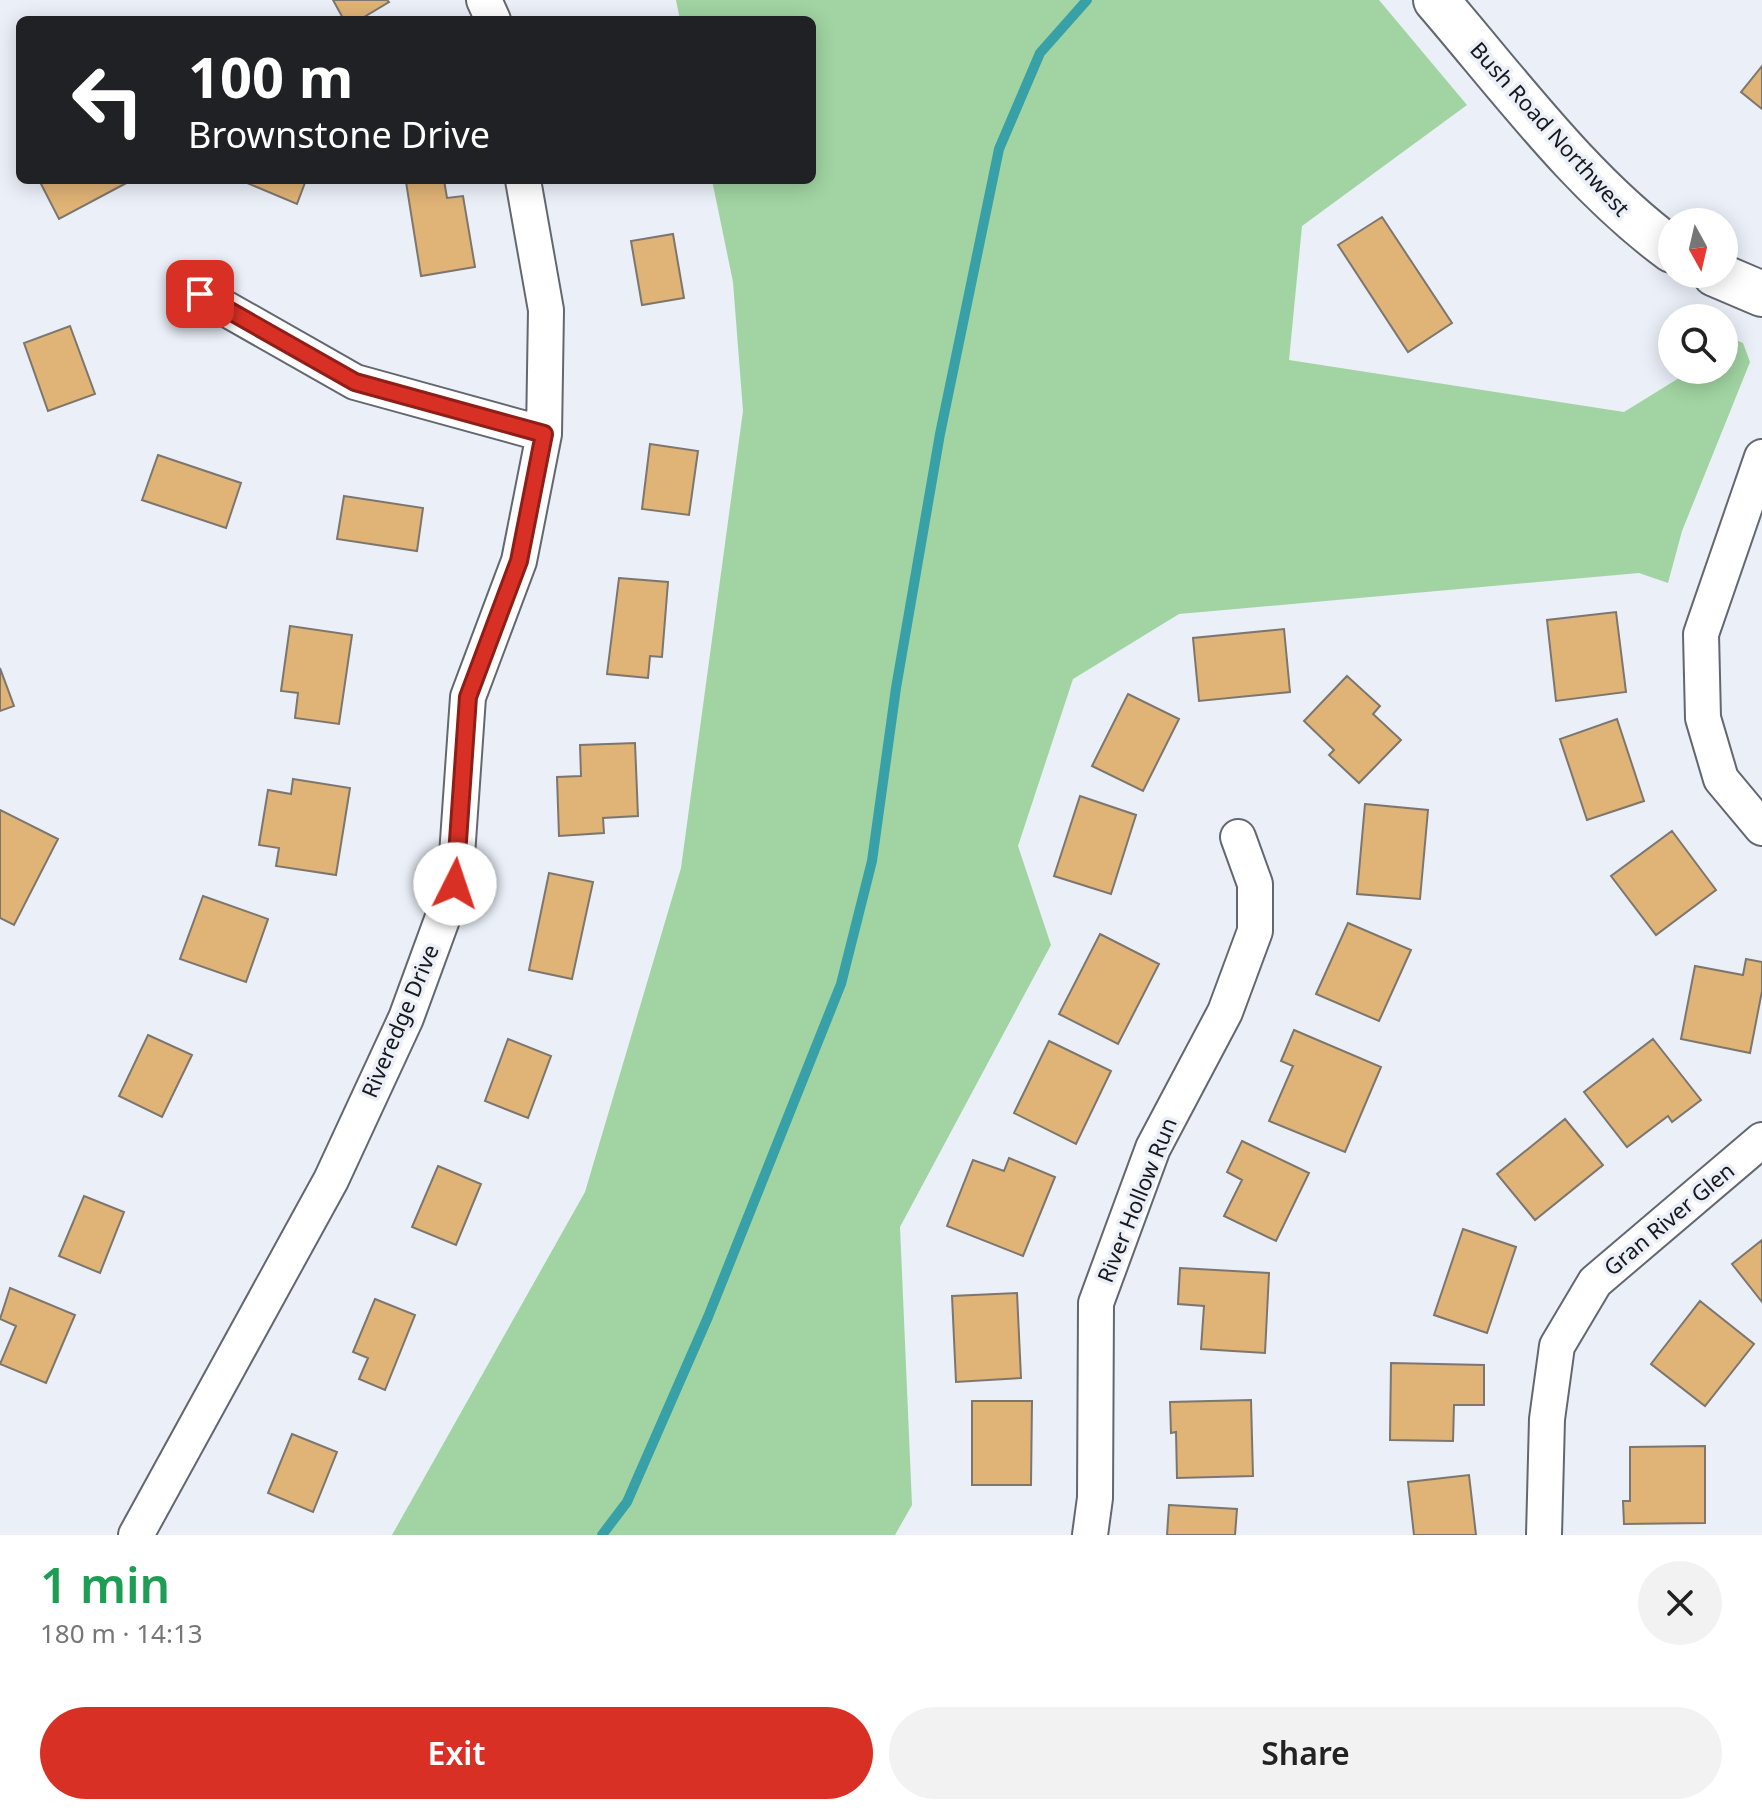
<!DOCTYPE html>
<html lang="en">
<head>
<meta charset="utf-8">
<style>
  body { margin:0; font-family:"Noto Sans",sans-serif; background:#f2f2f2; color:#222; height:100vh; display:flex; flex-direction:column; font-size:30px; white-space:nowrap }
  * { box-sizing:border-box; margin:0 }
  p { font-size:26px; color:#767676 }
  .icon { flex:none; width:44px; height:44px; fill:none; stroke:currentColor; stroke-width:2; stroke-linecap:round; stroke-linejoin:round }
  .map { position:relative; height:1535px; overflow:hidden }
  .details { display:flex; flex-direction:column; background:#fff; flex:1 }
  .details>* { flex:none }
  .top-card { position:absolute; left:16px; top:16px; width:800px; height:168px; border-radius:12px; box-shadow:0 4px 20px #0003; background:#202124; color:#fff; overflow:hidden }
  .needle { width:52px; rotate:172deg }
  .fabs { position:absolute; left:1658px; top:208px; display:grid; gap:16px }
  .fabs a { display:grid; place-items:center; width:80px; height:80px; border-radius:50%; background:#fff; box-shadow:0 4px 20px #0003; font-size:40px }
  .pin { position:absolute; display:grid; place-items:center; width:68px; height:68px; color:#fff; margin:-34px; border-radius:16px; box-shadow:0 4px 12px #0006 }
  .me { position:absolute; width:88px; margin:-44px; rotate:4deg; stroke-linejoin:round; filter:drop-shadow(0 0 6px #0008) }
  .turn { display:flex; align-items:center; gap:28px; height:168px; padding:0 40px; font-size:36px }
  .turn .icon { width:104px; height:104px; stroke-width:2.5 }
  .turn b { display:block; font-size:56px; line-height:68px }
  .round { display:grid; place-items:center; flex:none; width:84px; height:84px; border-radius:42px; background:#f2f2f2 }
  .head { display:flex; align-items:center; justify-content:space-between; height:136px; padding:0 40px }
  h1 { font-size:48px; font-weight:600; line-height:60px; color:#1e9e55 }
  .primary-button { display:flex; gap:16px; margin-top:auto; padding:16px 40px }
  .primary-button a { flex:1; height:92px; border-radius:48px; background:#d93025; color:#fff; font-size:32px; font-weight:600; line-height:92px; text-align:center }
  .primary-button a+a { background:#f2f2f2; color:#222 }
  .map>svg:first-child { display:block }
  .green { fill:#a1d4a2 }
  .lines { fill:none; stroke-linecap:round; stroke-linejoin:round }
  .stream { stroke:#37a1a7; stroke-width:10 }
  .building { fill:#e0b376; stroke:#7c766e; stroke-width:2 }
  .minor-casing { stroke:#63676f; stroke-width:38 }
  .tertiary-casing { stroke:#63676f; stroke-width:48 }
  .minor { stroke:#fff; stroke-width:34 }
  .tertiary { stroke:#fff; stroke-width:44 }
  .route-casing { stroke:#8d1f18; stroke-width:20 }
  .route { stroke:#d93025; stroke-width:14 }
  .labels { text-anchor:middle; stroke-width:7; stroke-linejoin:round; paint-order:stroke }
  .street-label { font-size:22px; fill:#16181b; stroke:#eaeff8 }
</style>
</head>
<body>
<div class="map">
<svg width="1762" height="1535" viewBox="0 0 1762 1535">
  <rect width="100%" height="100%" fill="#eaeff8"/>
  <!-- green -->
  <path class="green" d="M676,0H1379L1467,105L1302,226L1289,360L1624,412L1692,370H1724V335L1743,343L1750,362L1682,531L1668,583L1639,573L1179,614L1073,679L1018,846L1051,945L900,1227L912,1505L895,1535H392L585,1192L681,868L743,411L733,282L712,180H812V20H680Z"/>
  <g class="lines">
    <!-- stream -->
    <path class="stream" d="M602,1535L627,1502L708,1317L841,984L872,861L896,688L940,434L999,149L1040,53L1087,0"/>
  </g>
  <!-- building -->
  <path class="building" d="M333,0H387L389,2L359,20H344Z
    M1762,66V109L1741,92Z
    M49,180H132L59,219L41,184Z
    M240,180H306L297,204Z
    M444,180L447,198L463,196L475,267L421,276L406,182Z
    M1382,217L1452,323L1408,352L1338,245Z
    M673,234L684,298L642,305L631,241Z
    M70,326L95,394L48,411L24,343Z
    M650,444L698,451L689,515L642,509Z
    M158,455L241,483L226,528L142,500Z
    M344,496L423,508L417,551L337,539Z
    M619,578L668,582L662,657L650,656L648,678L607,674Z
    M1616,612L1626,692L1556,701L1547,620Z
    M290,626L352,635L339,724L295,718L298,693L281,691Z
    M1284,629L1290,692L1199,701L1193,638Z
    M0,668L14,706L0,711Z
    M1347,676L1380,706L1373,714L1401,740L1359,783L1329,755L1334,750L1304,721Z
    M1128,694L1179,719L1143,791L1092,766Z
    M1617,719L1644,801L1587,820L1560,739Z
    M635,743L638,816L603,818L604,833L559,836L557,777L581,776L580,745Z
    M293,779L350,788L336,875L276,866L279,848L259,845L268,790L291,794Z
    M1080,796L1136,815L1111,894L1054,876Z
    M1365,804L1428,810L1420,899L1357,894Z
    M0,810L58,839L14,925L0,918Z
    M1672,831L1716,890L1656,935L1611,876Z
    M549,873L593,882L572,979L529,970Z
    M203,896L268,919L246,982L180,959Z
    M1348,923L1411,950L1379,1021L1316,994Z
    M1100,934L1159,964L1118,1044L1059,1014Z
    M1746,959L1762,962V991L1750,1053L1681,1039L1695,966L1743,975Z
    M1294,1030L1381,1067L1345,1152L1269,1121L1293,1066L1281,1061Z
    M148,1035L192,1055L162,1117L119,1096Z
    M508,1039L551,1056L528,1118L485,1101Z
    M1653,1039L1701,1100L1672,1122L1668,1116L1627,1147L1584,1092Z
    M1049,1041L1111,1071L1076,1144L1014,1113Z
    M1565,1119L1603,1165L1535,1220L1497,1174Z
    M1242,1141L1309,1173L1276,1241L1224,1216L1242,1180L1227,1172Z
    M1009,1158L1055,1177L1023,1256L947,1226L973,1160L1004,1171Z
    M438,1166L481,1184L456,1245L412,1227Z
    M84,1196L124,1212L100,1273L59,1256Z
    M1463,1229L1516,1247L1487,1333L1434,1315Z
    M1762,1240V1302L1732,1264Z
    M1180,1268L1269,1273L1265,1353L1201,1349L1204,1306L1178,1304Z
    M10,1288L75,1315L46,1383L0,1364L16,1326L0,1319Z
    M1017,1293L1021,1378L956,1382L952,1296Z
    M375,1299L415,1315L385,1390L359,1379L368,1358L353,1352Z
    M1700,1301L1754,1344L1705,1406L1651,1364Z
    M1391,1363L1484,1365V1405H1454L1453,1441L1390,1440Z
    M1251,1400L1253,1476L1177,1478L1176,1432L1171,1433L1170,1402Z
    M972,1401H1032L1031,1485H972Z
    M292,1434L337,1452L313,1512L268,1493Z
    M1705,1446V1523L1624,1524L1623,1501H1630V1447Z
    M1469,1475L1476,1535H1414L1408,1482Z
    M1169,1505L1237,1509L1235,1535H1167Z"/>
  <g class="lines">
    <defs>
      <path id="minor" d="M484,0L493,20
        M200,294L355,382L544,434
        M1762,457L1701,634L1703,718L1721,779L1762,828
        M136,1535L331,1180L406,1018L455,884L468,697L519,561L544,434L546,310L523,180
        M1090,1535L1095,1498L1096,1303L1153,1148L1225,1012L1255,931V884L1238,837
        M1544,1535L1547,1419L1557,1346L1595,1282L1762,1140"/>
      <path id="tertiary" d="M1436,0C1510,86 1581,183 1672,250
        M1715,274L1762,294"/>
    </defs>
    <!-- minor casing -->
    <use href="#minor" class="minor-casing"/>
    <!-- tertiary casing -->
    <use href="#tertiary" class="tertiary-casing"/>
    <!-- minor -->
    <use href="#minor" class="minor"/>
    <!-- tertiary -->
    <use href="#tertiary" class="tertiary"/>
  </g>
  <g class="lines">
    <defs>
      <path id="route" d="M200,294L355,382L544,434L519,561L468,697L455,884"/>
    </defs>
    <!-- route casing -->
    <use href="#route" class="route-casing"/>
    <!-- route -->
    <use href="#route" class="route"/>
  </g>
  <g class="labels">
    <!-- street labels -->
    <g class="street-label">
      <text transform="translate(1550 129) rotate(48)" y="8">Bush Road Northwest</text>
      <text transform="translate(400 1021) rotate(-67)" y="8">Riveredge Drive</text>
      <text transform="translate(1137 1200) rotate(-68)" y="8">River Hollow Run</text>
      <text transform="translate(1669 1219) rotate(-40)" y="8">Gran River Glen</text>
    </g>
  </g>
</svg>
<div class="fabs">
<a><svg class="needle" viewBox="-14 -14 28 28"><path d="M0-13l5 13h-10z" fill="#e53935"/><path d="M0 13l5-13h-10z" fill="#767676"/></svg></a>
<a><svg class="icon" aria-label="search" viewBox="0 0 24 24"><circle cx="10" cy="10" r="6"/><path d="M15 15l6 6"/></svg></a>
</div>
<div class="pin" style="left:200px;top:294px;background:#d93025"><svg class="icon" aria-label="arrive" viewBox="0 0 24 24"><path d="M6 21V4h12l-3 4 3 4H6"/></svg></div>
<svg class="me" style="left:455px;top:884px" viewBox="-20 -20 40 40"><circle r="19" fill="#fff"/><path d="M0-13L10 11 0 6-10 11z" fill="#d93025"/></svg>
<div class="top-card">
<div class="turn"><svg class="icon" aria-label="left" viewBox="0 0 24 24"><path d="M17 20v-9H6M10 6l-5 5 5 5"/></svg><div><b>100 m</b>Brownstone Drive</div></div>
</div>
</div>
<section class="details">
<div class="head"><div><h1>1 min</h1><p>180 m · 14:13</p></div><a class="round"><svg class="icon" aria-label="close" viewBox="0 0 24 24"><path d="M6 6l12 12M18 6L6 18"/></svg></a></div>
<div class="primary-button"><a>Exit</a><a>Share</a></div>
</section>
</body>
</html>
